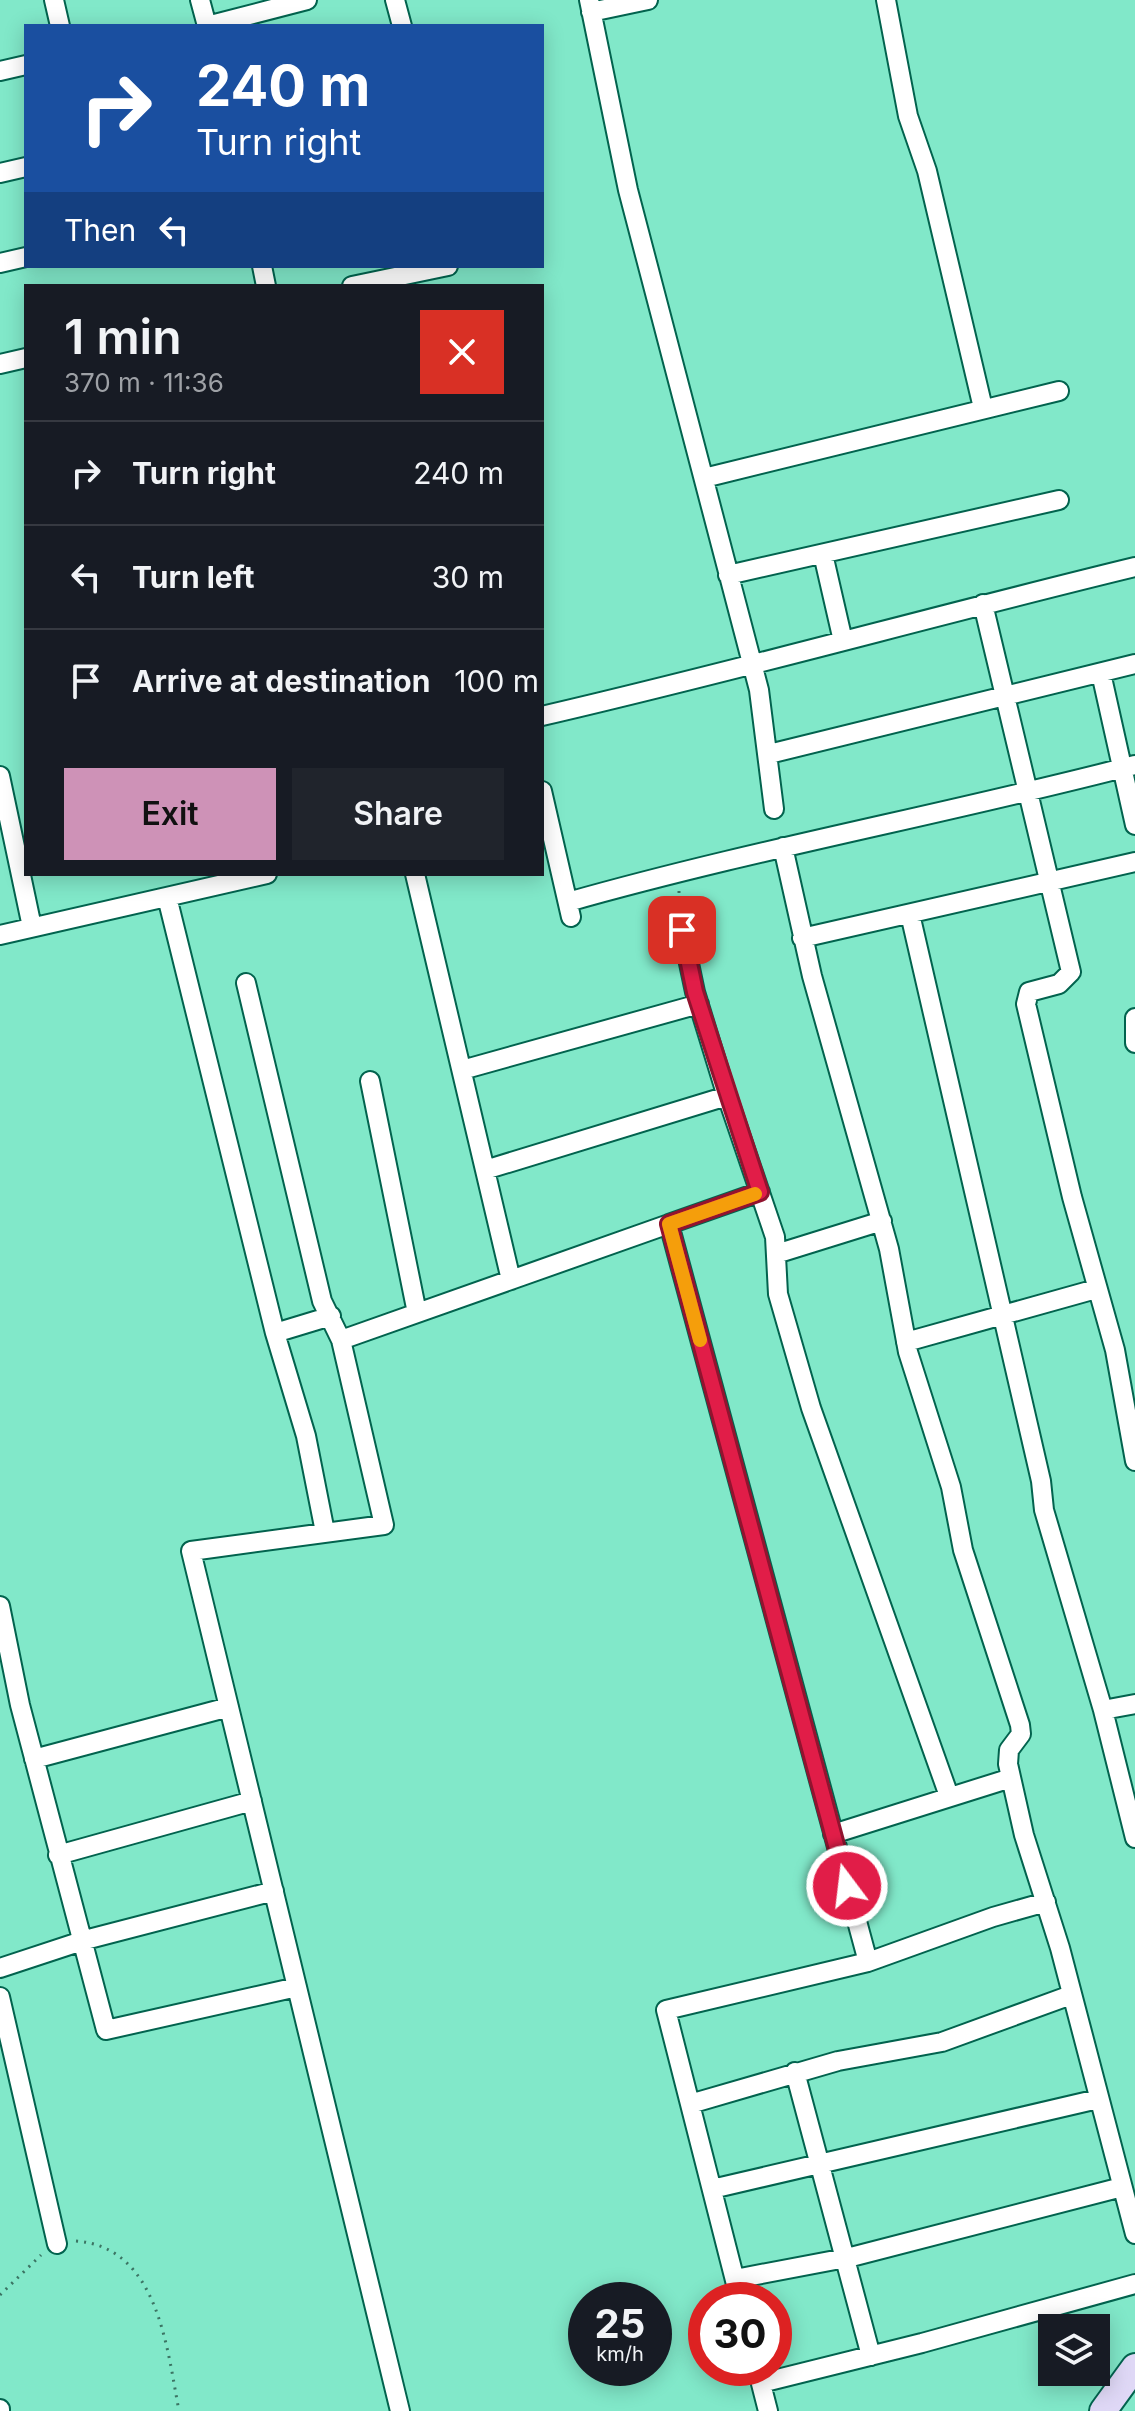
<!DOCTYPE html>
<html lang="en">
<head>
<meta charset="utf-8">
<style>
  body { margin:0; font-family:Inter,sans-serif; background:#20242c; color:#f1f3f6; height:100vh; display:flex; flex-direction:column; font-size:30px; white-space:nowrap }
  * { box-sizing:border-box; margin:0 }
  p { font-size:26px; color:#9ea1a6 }
  .icon { flex:none; width:44px; height:44px; fill:none; stroke:currentColor; stroke-width:2; stroke-linecap:round; stroke-linejoin:round }
  .map { position:relative; flex:1; overflow:hidden }
  .panel { position:absolute; left:24px; top:284px; width:520px; height:592px; display:flex; flex-direction:column; background:#171b24; border-radius:0px; box-shadow:0 4px 20px #0003 }
  .panel>* { flex:none }
  .hud { position:absolute; left:24px; top:24px; width:520px; height:244px; border-radius:0px; box-shadow:0 4px 20px #0003; background:#1a4fa0; color:#fff; overflow:hidden }
  .fabs { position:absolute; left:1038px; top:2314px; display:grid; gap:16px }
  .fabs a { display:grid; place-items:center; width:72px; height:72px; border-radius:0px; background:#171b24; box-shadow:0 4px 20px #0003; font-size:40px }
  .speed { position:absolute; left:568px; top:2282px; display:flex; gap:16px; font-size:40px; font-weight:700; text-align:center }
  .speed>* { display:grid; place-content:center; width:104px; height:104px; border-radius:50%; background:#171b24; box-shadow:0 4px 20px #0003; line-height:1 }
  .speed small { font-size:20px; font-weight:400 }
  .speed .limit { border:12px solid #d22; background:#fff; color:#111 }
  .pin { position:absolute; display:grid; place-items:center; width:68px; height:68px; color:#fff; margin:-34px; border-radius:16px; box-shadow:0 4px 12px #0006 }
  .me { position:absolute; width:88px; margin:-44px; rotate:345deg; stroke-linejoin:round; filter:drop-shadow(0 0 6px #0008) }
  .turn { display:flex; align-items:center; gap:28px; height:168px; padding:0 40px; font-size:36px }
  .turn .icon { width:104px; height:104px; stroke-width:2.5 }
  .turn b { display:block; font-size:56px; line-height:68px }
  .then { display:flex; align-items:center; height:76px; padding:0 40px; background:#0003; gap:16px; font-size:30px }
  .round { display:grid; place-items:center; flex:none; width:84px; height:84px; border-radius:0px; background:#20242c }
  .head { display:flex; align-items:center; justify-content:space-between; height:136px; padding:0 40px }
  h1 { font-size:48px; font-weight:600; line-height:60px }
  .action { display:flex; gap:16px; margin-top:auto; padding:16px 40px }
  .action a { flex:1; height:92px; border-radius:0px; background:#ce92b7; color:#111; font-size:32px; font-weight:600; line-height:92px; text-align:center }
  .action a+a { background:#20242c; color:#f1f3f6 }
  ul { padding:0; list-style:none }
  li { display:flex; align-items:center; gap:24px; height:104px; padding:0 40px; border-top:2px solid #363941 }
  li div { flex:1 }
  li b { display:block; font-size:30px }
  li em { font-style:normal }
  .map>svg:first-child { display:block }
  .lines { fill:none; stroke-linecap:round; stroke-linejoin:round }
  .minor-casing { stroke:#02634e; stroke-width:22 }
  .secondary-casing { stroke:#02634e; stroke-width:30 }
  .path { stroke:#3b7463; stroke-width:3; stroke-dasharray:2 6; stroke-linecap:butt }
  .minor { stroke:#fff; stroke-width:18 }
  .secondary { stroke:#dfd8f6; stroke-width:26 }
  .route-casing { stroke:#92132f; stroke-width:20 }
  .route { stroke:#e11d48; stroke-width:14 }
  .slow { stroke:#f59e0b; stroke-width:14 }
</style>
</head>
<body>
<div class="map">
<svg width="1135" height="2411" viewBox="0 0 1135 2411">
  <rect width="100%" height="100%" fill="#81e8c9"/>
  <g class="lines">
    <defs>
      <path id="minor" d="M54,0L60,26
        M200,0L207,26
        M395,0L402,26
        M589,0L628,190L759,690L774,809
        M886,0L908,116L927,171L983,408
        M591,12L648,0
        M207,26L307,0
        M0,71L26,65
        M0,173L26,167
        M0,263L26,257
        M262,266L266,286
        M352,286L448,266
        M0,364L26,358
        M704,478L1059,391
        M823,554L843,641
        M728,575L1059,500
        M983,604L1071,972L1059,984L1029,992L1026,1004L1072,1197L1115,1350L1135,1461
        M1101,673L1135,825
        M542,716C741,670 937,615 1135,567
        M769,754L1135,664
        M0,776L32,927
        M542,791L571,917
        M783,847L812,976L889,1249L908,1352L951,1487L963,1550L1020,1725L1021,1734L1009,1750L1008,1764L1024,1835L1060,1948L1135,2234
        M415,874L511,1280
        M167,897L275,1333L306,1436L325,1532
        M568,902C755,849 947,814 1135,765
        M910,914L1041,1481L1044,1510L1103,1710L1135,1838
        M682,930L695,992L725,1090L775,1237L778,1294L811,1408L949,1796
        M0,935L267,874
        M802,938L1135,862
        M246,983L322,1301L341,1340
        M1135,1018V1043
        M462,1070L699,1004
        M370,1081L417,1313
        M485,1170L727,1096
        M669,1224L760,1192
        M776,1254L882,1221
        M275,1333L331,1316
        M906,1342L1096,1289
        M0,1606L20,1705L106,2030L297,1987
        M1103,1710L1135,1704
        M34,1759L229,1707
        M833,1834L1011,1778
        M58,1855L252,1801
        M868,1962L993,1917L1046,1902
        M0,1968L85,1940L274,1891
        M0,1997L57,2244
        M795,2072L871,2356
        M690,2104L838,2061L942,2042L1071,1995
        M712,2189L1098,2099
        M735,2279L851,2257L1122,2187
        M757,2368L768,2411
        M761,2383L922,2343L1135,2284
        M0,2409V2411
        M400,2411L191,1551L384,1525L341,1340L669,1224L868,1962L666,2010L740,2300"/>
      <path id="secondary" d="M1103,2411L1135,2367"/>
    </defs>
    <!-- minor casing -->
    <use href="#minor" class="minor-casing"/>
    <!-- secondary casing -->
    <use href="#secondary" class="secondary-casing"/>
    <!-- path -->
    <path class="path" d="M679,891V911
      M76,2241C158,2247 167,2348 179,2411
      M0,2295L41,2255"/>
    <!-- minor -->
    <use href="#minor" class="minor"/>
    <!-- secondary -->
    <use href="#secondary" class="secondary"/>
  </g>
  <g class="lines">
    <defs>
      <path id="route" d="M682,930L695,992L760,1192L669,1224L847,1886"/>
    </defs>
    <!-- route casing -->
    <use href="#route" class="route-casing"/>
    <!-- route -->
    <use href="#route" class="route"/>
    <!-- slow -->
    <path class="slow" d="M700,1340L669,1224L755,1194"/>
  </g>
</svg>
<div class="fabs">
<a><svg class="icon" aria-label="layers" viewBox="0 0 24 24"><path d="M12 4l9 5-9 5-9-5zM3 14l9 5 9-5"/></svg></a>
</div>
<div class="speed"><div>25<small>km/h</small></div><div class="limit">30</div></div>
<div class="pin" style="left:682px;top:930px;background:#d93025"><svg class="icon" aria-label="arrive" viewBox="0 0 24 24"><path d="M6 21V4h12l-3 4 3 4H6"/></svg></div>
<svg class="me" style="left:847px;top:1886px" viewBox="-20 -20 40 40"><circle r="17" fill="#e11d48" stroke="#fff" stroke-width="3"/><path d="M0-11L8 9 0 5-8 9z" fill="#fff"/></svg>
<div class="hud">
<div class="turn"><svg class="icon" aria-label="right" viewBox="0 0 24 24"><path d="M7 20v-9h11M14 6l5 5-5 5"/></svg><div><b>240 m</b>Turn right</div></div>
<div class="then">Then<svg class="icon" aria-label="left" viewBox="0 0 24 24"><path d="M17 20v-9H6M10 6l-5 5 5 5"/></svg></div>
</div>
<section class="panel">
<div class="head"><div><h1>1 min</h1><p>370 m · 11:36</p></div><a class="round" style="background:#d93025;color:#fff"><svg class="icon" aria-label="close" viewBox="0 0 24 24"><path d="M6 6l12 12M18 6L6 18"/></svg></a></div>
<ul>
<li><svg class="icon" aria-label="right" viewBox="0 0 24 24"><path d="M7 20v-9h11M14 6l5 5-5 5"/></svg><div><b>Turn right</b></div><em>240 m</em></li>
<li><svg class="icon" aria-label="left" viewBox="0 0 24 24"><path d="M17 20v-9H6M10 6l-5 5 5 5"/></svg><div><b>Turn left</b></div><em>30 m</em></li>
<li><svg class="icon" aria-label="arrive" viewBox="0 0 24 24"><path d="M6 21V4h12l-3 4 3 4H6"/></svg><div><b>Arrive at destination</b></div><em>100 m</em></li>
</ul>
<div class="action"><a>Exit</a><a>Share</a></div>
</section>
</div>
</body>
</html>
